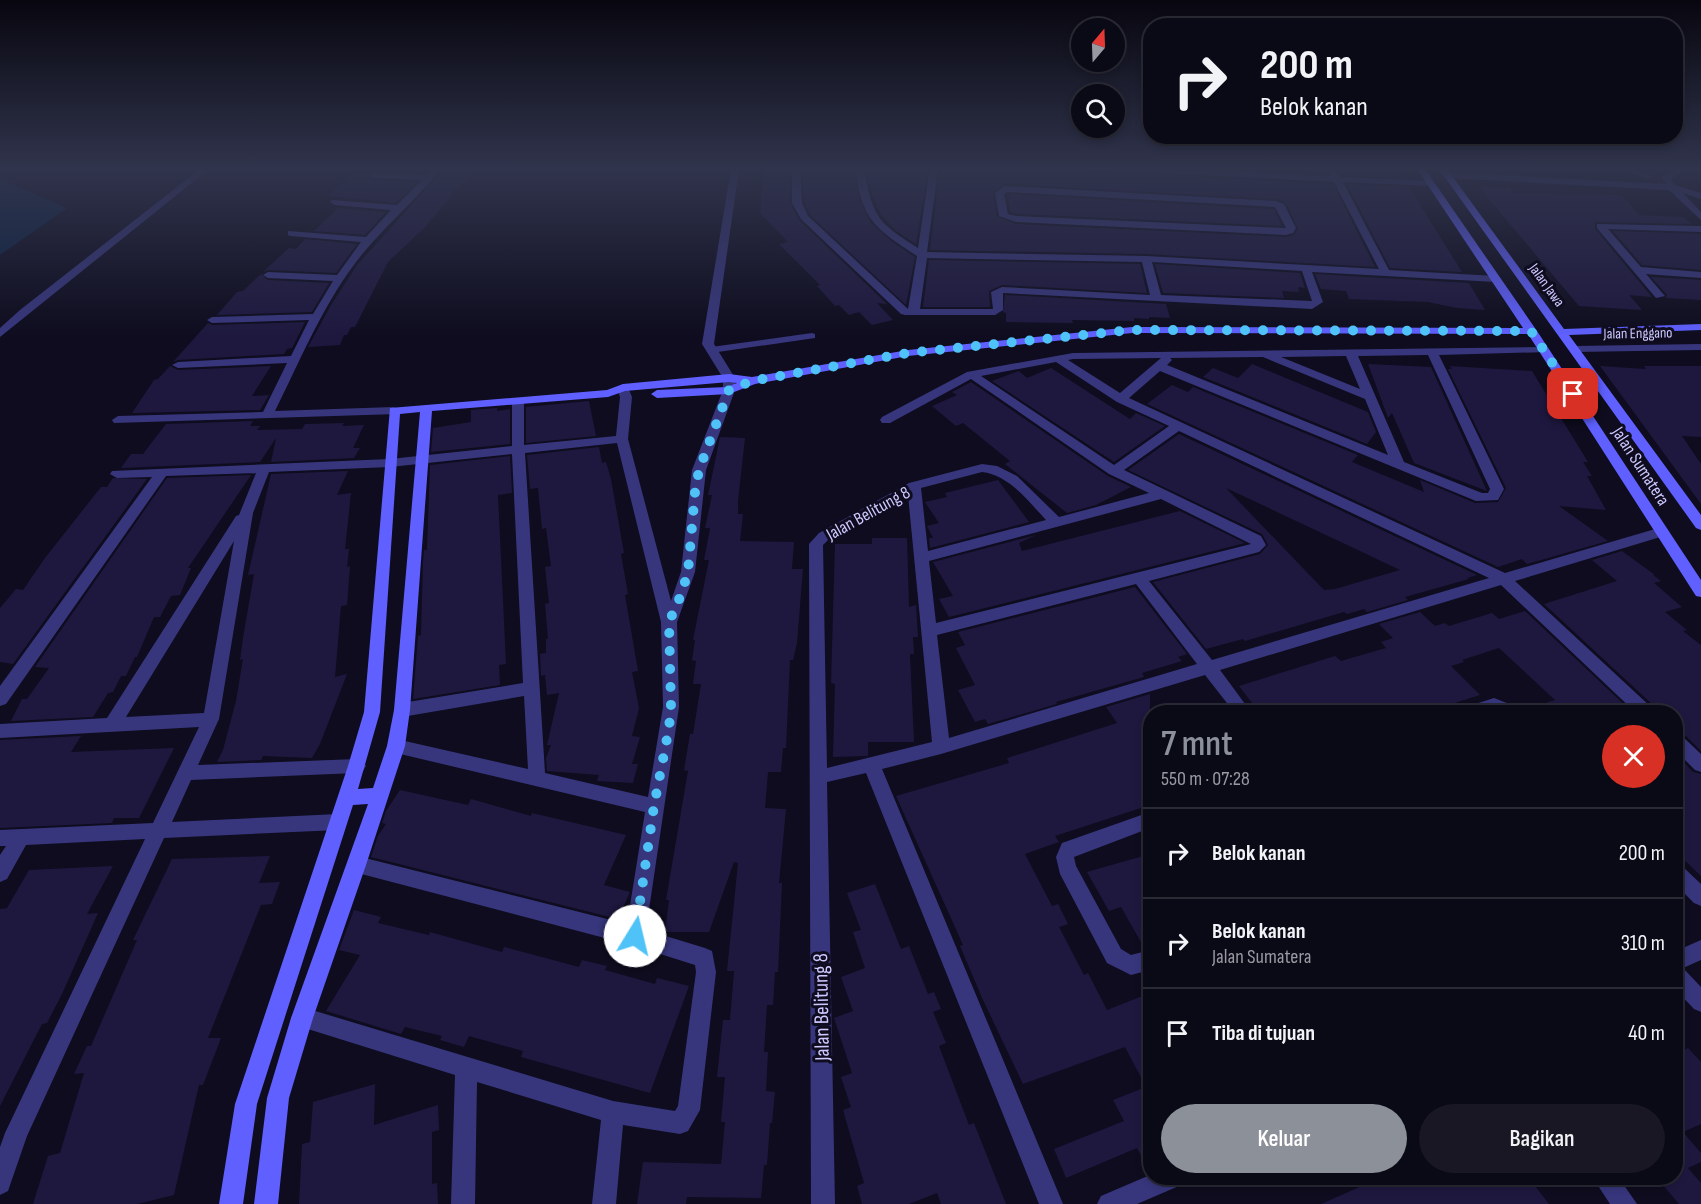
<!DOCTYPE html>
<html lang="id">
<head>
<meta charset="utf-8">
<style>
  body { margin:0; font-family:"Sofia Sans Condensed",sans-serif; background:#181723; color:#f1f3f6; height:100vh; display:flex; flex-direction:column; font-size:22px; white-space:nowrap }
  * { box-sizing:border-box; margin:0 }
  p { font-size:20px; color:#999aa1 }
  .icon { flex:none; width:33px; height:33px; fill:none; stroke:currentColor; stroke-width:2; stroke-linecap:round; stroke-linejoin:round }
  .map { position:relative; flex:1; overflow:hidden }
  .panel { position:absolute; left:1143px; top:705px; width:540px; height:480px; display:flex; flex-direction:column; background:#0a0916; border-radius:24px; box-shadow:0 3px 9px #0003,0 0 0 2px #2a2a35 }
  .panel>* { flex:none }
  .banner { position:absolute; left:1143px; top:18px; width:540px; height:126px; border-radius:24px; box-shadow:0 3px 9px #0003,0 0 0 2px #2a2a35; background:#0a0916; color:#f1f3f6; overflow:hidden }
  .needle { width:39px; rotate:19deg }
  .controls { position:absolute; left:1071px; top:18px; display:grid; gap:12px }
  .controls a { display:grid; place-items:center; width:54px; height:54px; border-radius:50%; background:#0a0916; box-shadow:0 3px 9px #0003,0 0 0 2px #2a2a35; font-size:30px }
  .pin { position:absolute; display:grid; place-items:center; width:51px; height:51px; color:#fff; margin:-26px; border-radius:12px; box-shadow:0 3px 9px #0006 }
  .me { position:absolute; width:66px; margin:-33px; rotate:9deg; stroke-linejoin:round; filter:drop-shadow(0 0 4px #0008) }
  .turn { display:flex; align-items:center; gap:21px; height:126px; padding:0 18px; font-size:27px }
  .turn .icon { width:78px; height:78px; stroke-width:2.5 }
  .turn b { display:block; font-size:42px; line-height:51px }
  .round { display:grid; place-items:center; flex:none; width:63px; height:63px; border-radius:32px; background:#181723 }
  .overview { display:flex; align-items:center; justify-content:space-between; height:102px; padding:0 18px }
  h1 { font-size:36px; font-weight:600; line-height:45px; color:#8c9099 }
  .action { display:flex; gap:12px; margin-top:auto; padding:12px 18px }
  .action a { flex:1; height:69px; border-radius:36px; background:#8c9099; color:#fff; font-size:24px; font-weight:600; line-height:69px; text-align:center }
  .action a+a { background:#181723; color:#f1f3f6 }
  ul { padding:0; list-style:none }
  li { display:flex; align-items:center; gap:18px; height:90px; padding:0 18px; border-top:2px solid #2a2a35 }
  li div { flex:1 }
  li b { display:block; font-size:22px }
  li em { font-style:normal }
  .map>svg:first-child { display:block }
  .water { fill:#0b2242 }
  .building { fill:#1e183f; fill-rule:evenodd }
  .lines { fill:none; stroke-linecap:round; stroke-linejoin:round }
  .lane { fill:#37367d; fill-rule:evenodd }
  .street { fill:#37367d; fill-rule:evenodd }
  .secondary { fill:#5f60ff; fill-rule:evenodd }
  .route { stroke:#4fc3f7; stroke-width:10; stroke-dasharray:0 18 }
  .labels { text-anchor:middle; stroke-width:6; stroke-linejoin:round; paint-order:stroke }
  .far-street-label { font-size:15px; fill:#cdc8ff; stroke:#0e0c1e }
  .street-label { font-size:18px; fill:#cdc8ff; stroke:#0e0c1e }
  .near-street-label { font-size:21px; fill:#cdc8ff; stroke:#0e0c1e }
</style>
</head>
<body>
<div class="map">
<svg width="1701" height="1204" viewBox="0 0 1701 1204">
  <rect width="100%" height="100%" fill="#0e0c1e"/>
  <!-- water -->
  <path class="water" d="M0,179L67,208L0,255Z"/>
  <!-- building -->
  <path class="building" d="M764,169H790V203L799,220L887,304L877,303L893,320L872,325L859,312L849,315L839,305L835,306L817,286L820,285L779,244L788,242L760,213Z
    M802,169H854L860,201L871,223L890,240L915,257L906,305L810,215L804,202Z
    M866,169H928L916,244L895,230L881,215L873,197Z
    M940,169H1002L1110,174V169H1137L1143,174L1333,184L1375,267L1146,254L930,250ZM1005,184L1276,199L1286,203L1298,229L1294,235L1286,237L1016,224L997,216L993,193Z
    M1222,169H1329L1328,174Z
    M1336,169H1398L1403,178L1341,175Z
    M442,171L474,172L451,194H453L424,228L388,262L355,327H351L347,335H344L340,345L308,347L331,305L357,265Z
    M352,174L369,175V178L374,180L417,182L396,203L328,196Z
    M1347,184L1409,187L1462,272L1390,268Z
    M1479,187L1510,188L1513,193L1622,195L1639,215L1684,217L1691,224L1595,222V229L1652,297L1629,295L1642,310L1579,306Z
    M1008,194L1274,209L1282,226L1016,214L1010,212Z
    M338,208L386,212L365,235L314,231Z
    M1613,231L1701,234V270L1642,265Z
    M305,239L357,244L336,273L268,270L263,272L289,248L296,249Z
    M929,260L1140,264L1147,293L1002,285L989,291L990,307H923Z
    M1155,264L1300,273L1305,288L1298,287L1299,292L1282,291L1284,298L1163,293Z
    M261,274L268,280L329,283L312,312L217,315L237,292L243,291Z
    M1315,274L1469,283L1485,310L1457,308L1428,302L1349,299L1346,291L1321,289Z
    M1651,277L1701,280V300L1666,298L1667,295Z
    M1005,295L1166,304L1170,318L1149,317V319L1134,318V321L1072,320L1073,323L1006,322V313L1003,312Z
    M305,322L292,348L287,349L284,354L178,360L173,362L208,323L212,325Z
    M1252,364L1368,412L1376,432L1367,444L1203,377L1213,368L1238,378Z
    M1368,364L1431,367L1487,491L1414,463L1392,413L1388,418Z
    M170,366L178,370L271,366L252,396L269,395L260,410L132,413L154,380L158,379Z
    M1450,366L1532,371L1588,462H1583L1592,476H1587L1606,510L1559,506L1608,541L1527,564L1522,559L1498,567L1147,404L1172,385L1188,392L1193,387L1358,455L1352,462L1424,492L1420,480L1475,503L1498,502L1506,488L1448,369H1452Z
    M1600,366L1646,369L1644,366H1701V437L1682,436L1701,464V504Z
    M1051,368L1130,419L1136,413L1165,426L1114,462L992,381L1019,371L1027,378Z
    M971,382L1108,476L1131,487L1096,505L1067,513L1005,464L1010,461L963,423L956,426L932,406L957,395L952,392Z
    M589,401L596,436L526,443V407Z
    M497,408V411L510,409V444L431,452L433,428L471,422V410Z
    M253,421L250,426H260L257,430L302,429L305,424L344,423L342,426L364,425L353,448H360L354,458L271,462L276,438L260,462L121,468L131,454H143L166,424Z
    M1179,434L1477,575L1467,578L1469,579L1405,597L1408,600L1367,612L1364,609L1347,614L1344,612L1245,641L1243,639L1206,649L1153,582L1260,554L1268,545L1262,534L1128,470ZM1226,488L1343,543L1400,570L1335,589L1324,590Z
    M720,437L745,438L738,501V514H743L740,541L794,542L792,569H803L797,643L793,660H790L786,748H783L781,772H768L765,808L786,809L779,883H782L778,972H775L773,1005H767L764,1052H768L766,1091L775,1092L772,1123H770L767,1165H764L761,1198L687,1197L686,1204H637L643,1162L721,1164L725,1122H721L725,1077H717L723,1020H730L734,971H727L738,863L734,862L709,932H665L669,900H666L688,771L684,770L690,734H693L701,684H693L696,661L692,660L695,640H693L709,560H704L710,528H705L712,495H708Z
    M599,447L602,463L606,462L611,479L624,553L621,554L628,594L625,595L638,671L632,672L639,708L632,736L640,737L632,764H638L633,783L597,781L599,775L547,771L546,758L551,745H547L559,693L547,695L545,675L541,676L540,654L546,653V639H548L545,604L549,603L545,567L551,566L546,528L542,529L538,488L530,489L527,455Z
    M510,456L512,493L498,495L506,664L499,665L500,685L413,699L418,636L421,635L423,561L424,550H427L430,465Z
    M348,471L337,495L351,493L345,549H349L347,567L350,566L347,605L341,606L335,677L347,674L320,744L312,758L263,756L261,760L217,762L223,750L236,701L243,659L240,660L243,638L254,574L248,575L271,474Z
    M251,475L188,568H191L180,595L171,596L160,617H154L137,657H135L126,676H121L113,692L108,693L93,717L11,721L22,699H27L49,668L35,667L167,478Z
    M113,478L147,479L13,664L0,662V608L16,589L23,590L45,558L101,487H107Z
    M998,480L1029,522L930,548L929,538H933L927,526L939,523L925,502L947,497L945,493Z
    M1180,511L1245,543L949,617L939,599L953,596L933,562L1036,535L1019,543L1022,551Z
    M872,538H907L909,607L916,605L918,637H913L914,654H910L914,742H868V756L833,757L835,684L831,683L835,544H872Z
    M1622,551L1655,575H1653L1661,581L1654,583L1682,607L1665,612L1687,630L1683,631L1701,645V751L1684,734L1676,732V712H1655L1653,705L1544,604L1617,581L1592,560Z
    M1135,587L1187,654L1178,657L1182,661L1142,673L1144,677L1056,702L1057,704L988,724L985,719L975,722L958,690L975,685L956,648L965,645L958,632Z
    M1525,611L1632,712H1528L1527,709L1555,700L1499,648L1462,660L1464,662L1451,666L1480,695L1426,712H1259L1239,686L1335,656L1341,661L1386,648L1381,642L1393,638L1379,624L1420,612L1435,626L1445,623L1449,626L1492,613L1499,619Z
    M1150,694V805L1055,836L1059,842L1025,854L1052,906L1058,904L1068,924L1059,927L1084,975L1088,973L1107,1010L1150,993V1173L1137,1148L1066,1178L1054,1149L1124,1121L1113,1100L1146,1087L1125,1047L1023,1084L983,1000L960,946L963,945L896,796L1009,763L1007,758L1117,723L1106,707Z
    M81,736L71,752L174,748L139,818H114L112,823L0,828V740Z
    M1676,754L1693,772L1701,774V876L1676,852Z
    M400,790L468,805L471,799L531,816L532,813L626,835L604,885L630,892L618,919L371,857L378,836L386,824L382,823L386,811Z
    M1150,854V948L1145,949L1121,907L1109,911L1087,872Z
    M270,856L259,883L280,882L272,904L261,905L208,1038H221L203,1085H199L174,1195L137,1204H33L48,1156L60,1153L84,1073L74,1074L87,1046H91L137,940H133L172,859Z
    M113,866L87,914L98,913L62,994L47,1023L42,1024L0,1106V909L7,908L29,870Z
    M875,884L901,949L909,946L928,994L934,992L941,1009L933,1012L946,1043L939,1046L969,1125L974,1123L1006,1204H941L937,1193L909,1204H862L857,1186L864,1183L843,1110L851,1107L841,1077L852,1073L834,1018L853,1011L841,977L865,968L853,932L861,930L847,893Z
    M354,910L381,917L378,923L429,935L430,932L502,952L504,947L579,967L582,960L607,966L605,970L655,984L657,978L689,986L650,1093L521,1057L523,1051L469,1036L464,1047L440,1040L442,1036L405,1027L401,1034L326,1011L360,955L339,950Z
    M1688,1048L1701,1062V1124L1683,1132L1701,1153V1162L1688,1168L1701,1183V1204H1679L1657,1178H1676V1054Z
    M375,1084L374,1125L438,1105L439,1130L432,1132V1184L437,1183L438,1204H299L302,1144L310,1142L313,1102Z
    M1380,1178H1529L1549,1204H1321Z"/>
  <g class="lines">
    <!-- lane -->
    <path class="lane" d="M812,333L815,334V338L711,353L706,350L711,347Z"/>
    <!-- street -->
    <path class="street" d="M200,169H209L0,337V328L20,310Z
      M433,169H441C419,196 393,219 370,245C328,292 303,355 275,411L394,407L400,411L398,414L114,423L112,420L118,416L263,412L287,363L178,368L172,365L178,362L291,356L309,320L212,323L207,320L212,317L313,314L333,281L268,278L263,275L268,272L337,275L361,242L291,236L288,235V231L366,237L391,210L335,205L330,202L332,200L397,205L422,180L374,178L371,177V173L426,175Z
      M731,169H739L714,344L735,378V390L706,470L695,572L677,622L679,707L646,930L705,948L712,951L716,972L700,1110L688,1131L680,1134L623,1125L616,1204H592L601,1120L477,1082L475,1204H451L455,1075L295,1025L291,1018L295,1011L302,1007L613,1101L675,1111L678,1106L696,972L695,965L635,946L350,871L348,865L350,859L357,856L627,924L645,812L396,753L390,751L387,746L390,741L396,739L528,769L524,696L402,717L396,715L394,710L396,705L402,703L523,683L512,454L390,467L269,472L253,513L219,719L198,765L357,759L363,761L366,766L363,771L357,773L191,780L172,822L338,814L344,816L347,822L344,828L338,830L164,838L27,1136L8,1191L0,1195V1147L5,1133L145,839L26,845L7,879L0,882V855L6,846H0V830L153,823L199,727L0,738V724L107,718L236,516L239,515L256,473L166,476L6,704L0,706V686L152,477L117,478L110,474L112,471L390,459L512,446V403L518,399L524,403V445L616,436L620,397L617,388L623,384L627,385L632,397L628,439L671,601L681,572L692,470L723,390V378L702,344ZM617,443L661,622L663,707L648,797L545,773L525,453ZM234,541L204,713L126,717Z
      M792,169H800L802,203L808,216L908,309L917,256C877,230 860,219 856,169H864C873,217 877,222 918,248L930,169H938L927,252L1146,256L1379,269L1334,182L1143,172L1139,169H1184L1331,176L1329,171L1334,169L1340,177L1431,181L1434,182V186L1343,182L1389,270L1496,276L1501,279L1496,282L1312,272L1323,302L1312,309L1003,293V310L995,315H905L901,314L801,219L792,203ZM927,258L1142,262L1150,295L1002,287L991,292L993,309H920ZM1152,262L1302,271L1312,301L1161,295Z
      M1622,169H1633L1651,176L1647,179Z
      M1676,169H1686L1671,179L1675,185L1701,193V199L1683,193L1701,212V220L1669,190L1447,178L1443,175L1447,172L1666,184L1662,178L1663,176Z
      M1005,186L1276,201L1284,204L1296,228L1293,233L1286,235L1016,222L999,216L995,193ZM1007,192L1275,207L1286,228L1016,216L1008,214L1004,194Z
      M1597,224L1701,226V232L1608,229L1641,267L1701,272V278L1646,274L1665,296L1656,298L1597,228Z
      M1701,344V350L1575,352L1569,349L1575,346Z
      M1543,347L1547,348V352L1439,355L1504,489L1498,500L1476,501L1160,371L1129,398L1505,573L1662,527L1667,529L1669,532L1667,535L1515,581L1651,707L1653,712H1635L1501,585L1220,670L1251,712H1234L1205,675L941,754L882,769L1063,1204H1039L866,773L827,782L835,1204H811L809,544L819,533L909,483L982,464L997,466L1017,476L1059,517L1149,493L1109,474L971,379L890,423H882L880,420L882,417L967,372L1073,353ZM1428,355L1490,489L1488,493H1482L1404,462L1358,356ZM1346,356L1360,389L1281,357ZM1263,357L1365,399L1388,455L1167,365L1172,360L1170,358ZM1161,358L1120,393L1068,360L1073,359ZM1056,362L1117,402L1169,426L1114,465L981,376ZM1179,431L1489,578L1212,660L1149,581L1259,552L1266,545L1261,536L1124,470ZM982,472C1009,475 1028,501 1046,520L928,551L921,488ZM908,495L932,742L827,768L823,545L829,539ZM1161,499L1251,544L936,623L929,561ZM1136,584L1197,664L949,738L937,635Z
      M1494,698L1517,707L1519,712H1464L1466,707Z
      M1676,734L1682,736L1701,754V772L1695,770L1676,751Z
      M1150,812V828L1074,857L1076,866L1121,949L1131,955L1150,950V970L1131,975L1107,963L1060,874L1056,857L1062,843Z
      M1676,864L1683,867L1701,884V906L1694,903L1676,885Z
      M1701,940V960L1683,968L1701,987V1012L1694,1009L1676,990V951Z
      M1150,1175V1178H1183L1179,1186L1137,1204H1097L1101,1196Z
      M1593,1178H1619L1637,1204H1610Z"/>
    <!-- secondary -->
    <path class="secondary" d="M1417,169H1425L1537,331L1701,580V597L1696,596L1528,334L1132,333L908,356L755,384L729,394L657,398L651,394L657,390L727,387L737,383L729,382L625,391L608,397L432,411L410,710L405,746L366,865L313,1018L289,1098L278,1204H254L267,1098L291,1018L368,804L353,805L257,1104L243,1204H219L235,1104L348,766L364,712L390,408L607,390L623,384L729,374L752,377L908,350L1132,327L1523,328ZM420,412L394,710L387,746L373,788L358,789L380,712L400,414Z
      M1439,169H1447L1564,329L1701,324V330L1569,335L1701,515V530L1696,528Z"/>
  </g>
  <!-- sky -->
  <linearGradient id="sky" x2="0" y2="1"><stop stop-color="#080710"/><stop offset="0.5" stop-color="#30344c"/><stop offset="1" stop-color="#30344c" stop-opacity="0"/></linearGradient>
  <rect width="1701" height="337" fill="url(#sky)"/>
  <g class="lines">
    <!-- route -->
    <path class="route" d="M635,936L654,806L669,728L671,707L669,622L681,595L688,572L695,492L699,470L729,390L752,381L908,353L1132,330L1531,331L1573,394"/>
  </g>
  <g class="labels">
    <!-- far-street labels -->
    <g class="far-street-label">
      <text transform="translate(1547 285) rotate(54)" y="5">Jalan Jawa</text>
      <text transform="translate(1638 333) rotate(-1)" y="5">Jalan Enggano</text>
    </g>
    <!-- street labels -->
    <g class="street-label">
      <text transform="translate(1641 466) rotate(57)" y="6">Jalan Sumatera</text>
      <text transform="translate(868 513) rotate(-29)" y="6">Jalan Belitung 8</text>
    </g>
    <!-- near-street labels -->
    <g class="near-street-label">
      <text transform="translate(821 1007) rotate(-91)" y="7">Jalan Belitung 8</text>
    </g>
  </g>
</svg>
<div class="controls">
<a><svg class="needle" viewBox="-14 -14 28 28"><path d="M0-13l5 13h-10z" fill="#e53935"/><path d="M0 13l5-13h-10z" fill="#999aa1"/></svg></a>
<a><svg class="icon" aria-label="search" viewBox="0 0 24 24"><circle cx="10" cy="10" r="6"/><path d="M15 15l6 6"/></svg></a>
</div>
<div class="pin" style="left:1573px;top:394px;background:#d93025"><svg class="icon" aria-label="arrive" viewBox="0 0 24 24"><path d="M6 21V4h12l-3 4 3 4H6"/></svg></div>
<svg class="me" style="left:635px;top:936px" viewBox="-20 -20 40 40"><circle r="19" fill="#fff"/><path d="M0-13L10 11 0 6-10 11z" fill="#4fc3f7"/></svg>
<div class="banner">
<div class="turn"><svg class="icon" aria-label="right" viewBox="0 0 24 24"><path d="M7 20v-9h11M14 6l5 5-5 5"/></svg><div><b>200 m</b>Belok kanan</div></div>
</div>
<section class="panel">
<div class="overview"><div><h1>7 mnt</h1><p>550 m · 07:28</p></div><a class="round" style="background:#d93025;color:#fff"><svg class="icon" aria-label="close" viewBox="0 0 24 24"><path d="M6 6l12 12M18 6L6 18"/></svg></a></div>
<ul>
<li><svg class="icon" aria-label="right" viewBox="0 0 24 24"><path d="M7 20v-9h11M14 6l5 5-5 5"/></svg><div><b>Belok kanan</b></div><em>200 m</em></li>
<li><svg class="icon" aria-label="right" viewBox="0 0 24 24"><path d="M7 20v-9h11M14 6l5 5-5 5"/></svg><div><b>Belok kanan</b><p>Jalan Sumatera</p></div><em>310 m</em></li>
<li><svg class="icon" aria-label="arrive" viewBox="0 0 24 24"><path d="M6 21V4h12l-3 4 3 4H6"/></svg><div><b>Tiba di tujuan</b></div><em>40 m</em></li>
</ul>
<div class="action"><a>Keluar</a><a>Bagikan</a></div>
</section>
</div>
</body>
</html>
